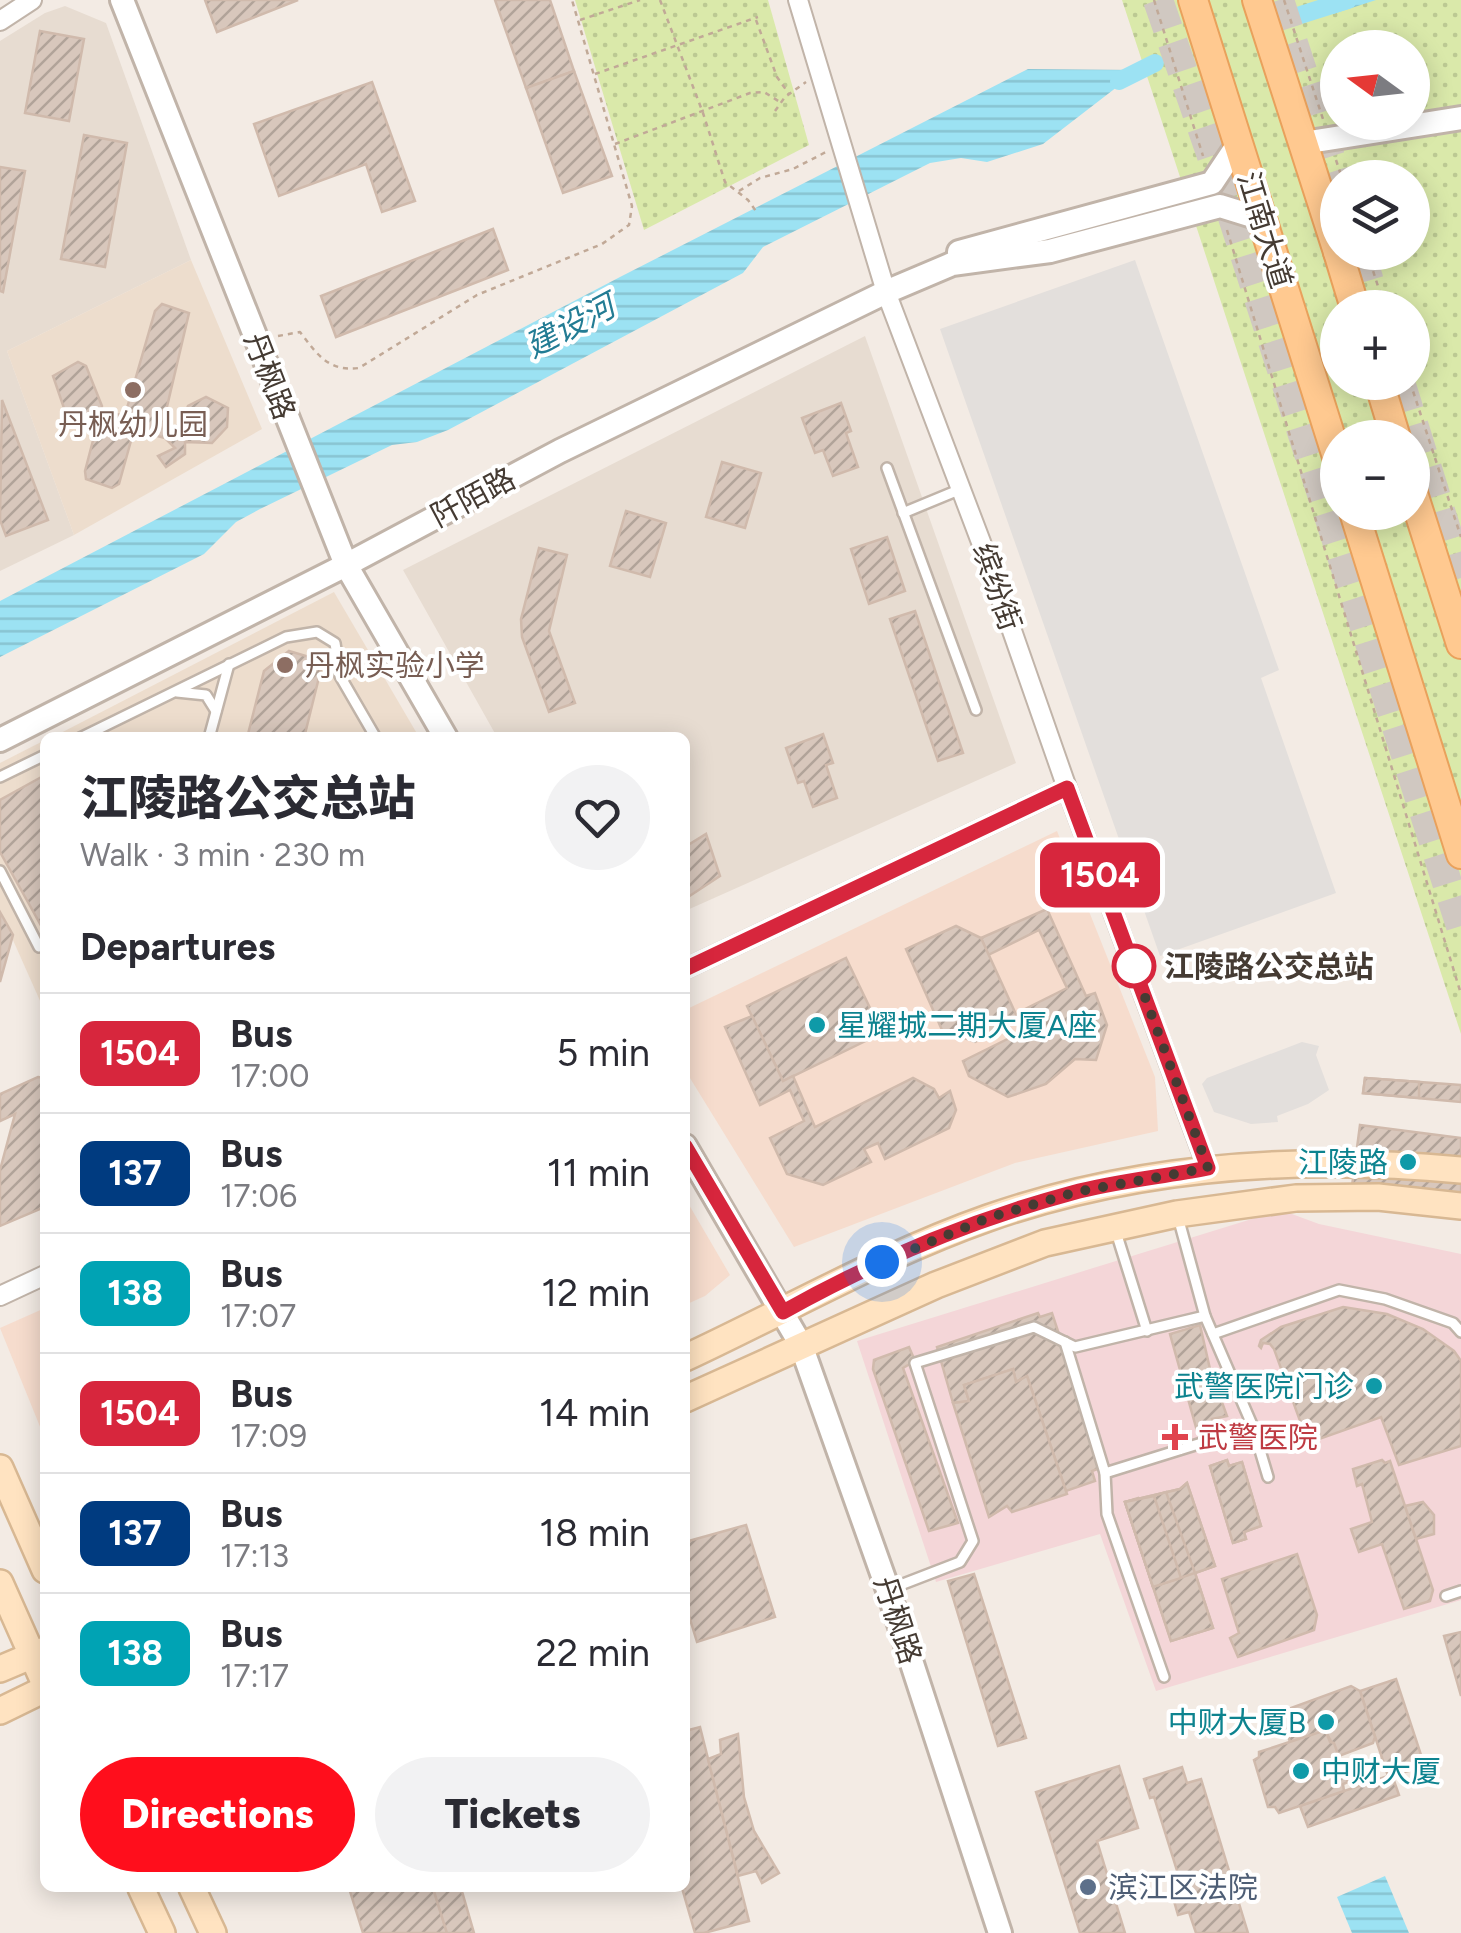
<!DOCTYPE html>
<html lang="en">
<head>
<meta charset="utf-8">
<style>
	body { margin:0; font-family:Figtree,"Noto Sans SC",sans-serif; background:#f2f2f3; color:#2b2b33; height:100vh; display:flex; flex-direction:column; font-size:38px; white-space:nowrap }
	* { box-sizing:border-box; margin:0 }
	p { font-size:32px; color:#7c7c81 }
	.icon { flex:none; width:55px; height:55px; fill:none; stroke:currentColor; stroke-width:2; stroke-linecap:round; stroke-linejoin:round }
	.map { position:relative; flex:1; overflow:hidden }
	.panel { position:absolute; left:40px; top:732px; width:650px; height:1160px; display:flex; flex-direction:column; background:#fff; border-radius:15px; box-shadow:0 5px 25px #0003 }
	.panel>* { flex:none }
	.badge { padding:0 20px; border-radius:15px; font-size:35px; line-height:65px }
	.needle { width:65px; rotate:285deg }
	.fabs { position:absolute; left:1320px; top:30px; display:grid; gap:20px }
	.fabs a { display:grid; place-items:center; width:110px; height:110px; border-radius:50%; background:#fff; box-shadow:0 5px 25px #0003; font-size:50px }
	.you { position:absolute; width:50px; height:50px; margin:-25px; border:8px solid #fff; border-radius:50%; background:#1a73e8; box-shadow:0 0 0 15px #1a73e833 }
	.map>.badge { position:absolute; translate:-50% -50%; box-shadow:0 0 0 5px #fff }
	h2 { padding:0 40px; font-size:38px; line-height:90px }
	.round { display:grid; place-items:center; flex:none; width:105px; height:105px; border-radius:52px; background:#f2f2f3 }
	.head { display:flex; align-items:center; justify-content:space-between; height:170px; padding:0 40px }
	h1 { font-size:48px; font-weight:800; line-height:75px }
	.primary-button { display:flex; gap:20px; margin-top:auto; padding:20px 40px }
	.primary-button a { flex:1; height:115px; border-radius:60px; background:#ff0e1c; color:#fff; font-size:40px; font-weight:800; line-height:115px; text-align:center }
	.primary-button a+a { background:#f2f2f3; color:#2b2b33 }
	ul { padding:0; list-style:none }
	li { display:flex; align-items:center; gap:30px; height:120px; padding:0 40px; border-top:2px solid #e1e1e2 }
	li div { flex:1 }
	li b { display:block; font-size:38px }
	li em { font-style:normal }
	li .badge { min-width:110px; font-weight:700; text-align:center }
	.map>svg:first-child { display:block }
	.residential { fill:#e7dcd1 }
	.commercial { fill:#f6dccd }
	.education { fill:#edddcd }
	.medical { fill:#f4d6d8 }
	.grass { fill:url(#grass-dots); fill-rule:evenodd }
	.parking { fill:#e3dfdc }
	.water { fill:url(#water-rules) }
	.lines { fill:none; stroke-linecap:round; stroke-linejoin:round }
	.canal { stroke:#9ce2f3; stroke-width:18 }
	.building { fill:url(#building-hatch); stroke:#d0baac; stroke-width:2.5 }
	.trunk-tunnel { stroke:#d0c8c1; stroke-width:30; stroke-dasharray:30 15; stroke-linecap:butt }
	.service-casing { stroke:#c1b4a9; stroke-width:14 }
	.minor-casing { stroke:#c1b4a9; stroke-width:22 }
	.tertiary-casing { stroke:#c1b4a9; stroke-width:28 }
	.secondary-casing { stroke:#d8b893; stroke-width:30 }
	.primary-casing { stroke:#e9a15c; stroke-width:32 }
	.path { stroke:#c1a997; stroke-width:2.5; stroke-dasharray:5 5; stroke-linecap:butt }
	.service { stroke:#fff; stroke-width:9 }
	.minor { stroke:#fff; stroke-width:18 }
	.tertiary { stroke:#fff; stroke-width:22 }
	.secondary { stroke:#ffe3c1; stroke-width:25 }
	.primary { stroke:#ffc990; stroke-width:28 }
	.line-casing { stroke:#fff; stroke-width:22 }
	.line { stroke:#d7263d; stroke-width:15 }
	.walk { stroke:#453b33; stroke-width:10; stroke-dasharray:0 18 }
	.education-dot { fill:#8d6e63; stroke:#fff; stroke-width:4 }
	.stop-dot { fill:#fff; stroke:#d7263d; stroke-width:5 }
	.culture-dot { fill:#0f9aa8; stroke:#fff; stroke-width:4 }
	.health-dot { fill:#e0444e; stroke:#fff; stroke-width:4 }
	.service-dot { fill:#5c6f8a; stroke:#fff; stroke-width:4 }
	.labels { text-anchor:middle; dominant-baseline:central; stroke-width:8; stroke-linejoin:round; paint-order:stroke }
	.street-label { font-size:30px; fill:#453b33; stroke:#fff }
	.education-label { font-size:30px; fill:#785e54; stroke:#fff }
	.stop-label { font-size:30px; font-weight:bold; fill:#453b33; stroke:#fff; text-anchor:start }
	.culture-label { font-size:30px; fill:#0d838f; stroke:#fff; text-anchor:end }
	.health-label { font-size:30px; fill:#be3a42; stroke:#fff; text-anchor:start }
	.service-label { font-size:30px; fill:#4e5e75; stroke:#fff; text-anchor:start }
	.water-label { font-size:32px; font-style:italic; fill:#237c94; stroke:#fff }
</style>
</head>
<body>
<div class="map">
<svg width="1461" height="1933" viewBox="0 0 1461 1933">
	<defs>
		<pattern id="grass-dots" width="8" height="8" patternUnits="userSpaceOnUse" patternTransform="scale(2.5)"><rect width="8" height="8" fill="#dae9aa"/><path d="M2 2h.1M6 6h.1" fill="none" stroke="#bcc993" stroke-width="1.8" stroke-linecap="round"/></pattern>
		<pattern id="water-rules" width="6" height="5" patternUnits="userSpaceOnUse" patternTransform="scale(2.5)"><rect width="6" height="5" fill="#9ce2f3"/><path d="M0 2.5h6" fill="none" stroke="#88c3d1"/></pattern>
		<pattern id="building-hatch" width="6" height="6" patternUnits="userSpaceOnUse" patternTransform="scale(2.5)"><rect width="6" height="6" fill="#d8c7bc"/><path d="M-1 1l2-2M0 6l6-6M5 7l2-2" fill="none" stroke="#b1a399"/></pattern>
	</defs>
	<rect width="100%" height="100%" fill="#f3ebe4"/>
	<g class="residential">
		<polygon points="65,6 106,23 191,260 7,351 74,535 0,571 0,41 45,13"/>
		<polygon points="865,336 1016,763 685,911 685,738 497,737 403,570"/>
	</g>
	<g class="commercial">
		<polygon points="1057,831 1155,1077 1158,1131 1015,1163 794,1247 685,1070 685,1010"/>
		<polygon points="685,1198 730,1275 705,1296 685,1305"/>
		<polygon points="45,1308 45,1439 0,1328"/>
	</g>
	<g class="education">
		<polygon points="191,260 262,429 74,535 7,351"/>
		<polygon points="334,592 419,737 51,738"/>
		<polygon points="45,740 45,1012 0,911 0,763"/>
	</g>
	<polygon class="medical" points="1281,1210 1319,1224 1461,1254 1461,1600 1156,1691 1100,1534 936,1582 857,1341"/>
	<g class="grass">
		<polygon points="575,0 768,0 809,145 644,230"/>
		<path d="M 1122,0 L 1461,0 L 1461,1034 ZM 1338,48 L 1412,48 L 1412,122 L 1338,122 ZM 1338,178 L 1412,178 L 1412,252 L 1338,252 ZM 1338,308 L 1412,308 L 1412,382 L 1338,382 ZM 1338,438 L 1412,438 L 1412,512 L 1338,512 Z"/>
	</g>
	<g class="parking">
		<polygon points="1135,260 1279,670 1261,678 1336,893 1160,956 940,329"/>
		<polygon points="1302,1042 1319,1046 1316,1055 1329,1090 1308,1104 1277,1116 1278,1122 1251,1124 1214,1112 1202,1084 1207,1078"/>
	</g>
	<g class="water">
		<polygon points="1321,0 1376,0 1333,14 1304,14"/>
		<polygon points="1028,69 1139,70 1043,144 987,162 961,158 930,163 763,247 743,273 448,430 417,442 392,445 260,509 236,522 204,554 0,657 0,601 620,277"/>
		<polygon points="1385,1876 1409,1933 1352,1933 1337,1897"/>
	</g>
	<g class="lines">
		<g class="canal">
			<polyline points="1291,18 1348,0"/>
			<polyline points="1119,81 1155,63"/>
		</g>
	</g>
	<g class="building">
		<polygon points="205,0 298,0 217,32"/>
		<polygon points="495,0 550,0 574,71 526,88"/>
		<polygon points="40,31 84,39 69,121 25,113"/>
		<polygon points="574,71 612,176 563,193 526,88"/>
		<polygon points="372,82 415,201 382,212 366,164 279,196 254,124"/>
		<polygon points="84,135 127,143 105,267 61,259"/>
		<polygon points="0,167 25,171 3,292 0,291"/>
		<polygon points="493,229 508,270 336,337 321,296"/>
		<polygon points="162,304 189,313 162,428 172,431 182,421 188,406 206,397 228,408 227,427 212,443 185,442 185,454 166,467 158,456 175,448 165,438 134,430 119,484 112,488 86,479 85,471 97,425 67,417 53,376 78,362 86,366 102,406 100,413 125,415 155,311"/>
		<polygon points="2,400 48,520 6,536 0,520"/>
		<polygon points="841,403 851,431 846,433 858,467 833,476 823,450 815,453 802,418"/>
		<polygon points="722,462 761,473 745,528 706,517"/>
		<polygon points="626,511 666,523 650,577 610,566"/>
		<polygon points="887,537 905,591 869,604 851,549"/>
		<polygon points="539,548 567,555 549,631 575,703 549,712 522,637 521,619"/>
		<polygon points="915,611 963,753 938,761 890,619"/>
		<polygon points="289,651 323,661 304,738 247,738 264,671"/>
		<polygon points="823,734 833,763 826,765 837,798 813,807 804,781 798,783 786,748"/>
		<polygon points="45,775 45,928 43,929 0,852 0,800"/>
		<polygon points="706,834 720,876 685,899 685,847"/>
		<polygon points="1047,909 1086,996 1095,993 1107,1025 1096,1060 1075,1059 1046,1084 1008,1097 969,1076 963,1061 1032,1027 1025,1009 1067,988 1039,930 988,955 981,938"/>
		<polygon points="0,912 13,935 0,982"/>
		<polygon points="956,926 981,938 1019,1021 975,1042 942,1030 906,949"/>
		<polygon points="846,958 882,1033 783,1081 747,1006"/>
		<polygon points="752,1016 783,1081 793,1076 815,1127 913,1078 934,1089 939,1098 950,1091 956,1110 949,1128 885,1159 878,1143 864,1149 871,1162 823,1185 787,1174 770,1138 804,1121 790,1090 760,1105 725,1027"/>
		<polygon points="38,1077 45,1078 45,1203 40,1209 0,1226 0,1170 15,1114 0,1121 0,1094"/>
		<polygon points="1365,1078 1461,1085 1461,1102 1363,1093"/>
		<polygon points="1365,1078 1419,1082 1419,1098 1363,1093"/>
		<polygon points="1360,1125 1461,1138 1461,1201 1352,1186"/>
		<polygon points="1343,1307 1387,1314 1423,1329 1454,1351 1461,1361 1461,1446 1399,1465 1381,1417 1308,1443 1274,1349 1270,1344 1263,1343 1261,1348 1259,1346 1261,1340 1281,1327"/>
		<polygon points="1038,1313 1040,1317 1052,1313 1103,1467 1092,1471 1095,1481 1066,1491 1027,1376 1016,1382 1013,1369 964,1385 969,1401 953,1403 937,1347"/>
		<polygon points="1200,1325 1215,1391 1219,1394 1227,1416 1212,1419 1213,1426 1197,1431 1170,1334"/>
		<polygon points="909,1347 915,1361 903,1368 958,1523 929,1531 873,1369 874,1360"/>
		<polygon points="1013,1369 1016,1382 1027,1376 1067,1494 1012,1512 1007,1506 989,1517 953,1403 969,1401 964,1385"/>
		<polygon points="1227,1460 1229,1466 1242,1462 1261,1526 1244,1532 1246,1539 1233,1543 1210,1466"/>
		<polygon points="1227,1460 1229,1466 1242,1462 1261,1526 1244,1532 1246,1539 1233,1543 1210,1466"/>
		<polygon points="1382,1460 1385,1463 1390,1461 1433,1590 1430,1601 1404,1609 1382,1544 1359,1552 1351,1529 1372,1522 1362,1484 1357,1486 1353,1469"/>
		<polygon points="1187,1483 1215,1566 1195,1573 1213,1628 1171,1641 1125,1502 1180,1489"/>
		<polygon points="1187,1483 1215,1566 1195,1573 1213,1628 1171,1641 1125,1502 1180,1489"/>
		<polygon points="1166,1492 1195,1573 1153,1587 1125,1502 1138,1498 1139,1501"/>
		<polygon points="1154,1496 1181,1578 1153,1587 1125,1502"/>
		<polygon points="1423,1502 1434,1515 1434,1534 1416,1539 1405,1506"/>
		<polygon points="746,1525 775,1617 697,1642 689,1616 685,1617 685,1542"/>
		<polygon points="1297,1554 1317,1615 1314,1630 1238,1657 1230,1638 1239,1633 1222,1579"/>
		<polygon points="974,1574 1026,1738 998,1746 948,1581"/>
		<polygon points="1461,1632 1461,1696 1444,1636"/>
		<polygon points="1396,1679 1425,1767 1392,1775 1399,1795 1308,1827 1300,1806 1388,1776 1360,1691"/>
		<polygon points="1351,1686 1360,1691 1375,1737 1373,1743 1339,1756 1326,1732 1290,1742 1280,1712"/>
		<polygon points="700,1727 749,1921 704,1933 695,1933 682,1888 685,1888 685,1731"/>
		<polygon points="1320,1732 1326,1732 1330,1742 1334,1743 1348,1782 1343,1784 1344,1791 1279,1813 1275,1807 1268,1807 1254,1760 1259,1757 1259,1752"/>
		<polygon points="738,1734 744,1797 754,1831 779,1873 762,1883 756,1871 738,1876 708,1759 721,1754 720,1740"/>
		<polygon points="1119,1766 1138,1828 1097,1841 1125,1933 1080,1933 1036,1792"/>
		<polygon points="1182,1767 1187,1783 1201,1779 1248,1933 1196,1933 1189,1912 1178,1915 1172,1894 1183,1890 1154,1797 1150,1798 1144,1779"/>
		<polygon points="349,1888 433,1888 447,1933 363,1933"/>
		<polygon points="433,1888 461,1888 474,1933 447,1933"/>
	</g>
	<g class="lines">
		<g class="trunk-tunnel">
			<polyline points="1158,0 1231,211 1461,926"/>
			<polyline points="1279,0 1338,182"/>
			<polyline points="1360,252 1377,308"/>
			<polyline points="1400,382 1461,578"/>
		</g>
		<g class="service-casing">
			<g id="service">
				<polyline points="887,468 976,710"/>
				<polyline points="903,513 961,489"/>
				<polyline points="177,692 206,695 216,711"/>
				<polyline points="80,738 286,637 317,632 335,643 340,676 376,738"/>
				<polyline points="209,738 229,664"/>
				<polyline points="0,777 45,755"/>
				<polyline points="0,871 39,947 45,944"/>
				<polyline points="1178,1217 1205,1316"/>
				<polyline points="1116,1232 1147,1331"/>
				<polyline points="1213,1334 1339,1290 1385,1299 1453,1323 1461,1332"/>
				<polyline points="1065,1342 1105,1473 1253,1427"/>
				<polyline points="1105,1473 1107,1514 1164,1677"/>
				<polyline points="890,1589 960,1562 973,1541 915,1363 1034,1327 1075,1347 1205,1316 1253,1427 1268,1477"/>
				<polyline points="1446,1596 1461,1591"/>
			</g>
		</g>
		<g class="minor-casing">
			<g id="minor">
				<polyline points="798,0 886,292 981,542 1067,788 1208,1169"/>
				<polyline points="0,21 32,0"/>
				<polyline points="685,969 1067,788"/>
				<polyline points="0,1296 45,1275"/>
			</g>
		</g>
		<g class="tertiary-casing">
			<g id="tertiary">
				<polyline points="122,0 346,565 446,738"/>
				<polyline points="1303,143 1461,118"/>
				<polyline points="959,252 1212,183 1238,144"/>
				<polyline points="0,740 346,565 560,451 886,292 952,264 1050,251 1220,206 1262,219"/>
				<polyline points="685,1146 801,1345 888,1590 1000,1933"/>
			</g>
		</g>
		<g class="secondary-casing">
			<g id="secondary">
				<path d="M 685,1358 C 786,1311 883,1255 988,1218 C 1140,1165 1302,1155 1461,1170"/>
				<polyline points="685,1399 936,1285 1045,1243 1177,1214 1296,1198 1378,1197 1461,1206"/>
				<polyline points="0,1468 45,1570"/>
				<polyline points="0,1583 45,1684"/>
				<polyline points="0,1669 45,1650"/>
				<polyline points="0,1711 45,1689"/>
				<polyline points="141,1888 162,1933"/>
				<polyline points="192,1888 213,1933"/>
			</g>
		</g>
		<g class="primary-casing">
			<g id="primary">
				<polyline points="1193,0 1338,460"/>
				<polyline points="1257,0 1338,252"/>
				<polyline points="1338,252 1355,308"/>
				<polyline points="1379,382 1396,438"/>
				<polyline points="1412,490 1461,644"/>
				<polyline points="1354,512 1461,854"/>
			</g>
		</g>
		<g class="path">
			<polyline points="660,0 703,113 725,182 748,200 758,214"/>
			<polyline points="1154,0 1203,156"/>
			<polyline points="1284,0 1323,119"/>
			<polyline points="580,20 640,0"/>
			<polyline points="756,20 777,77 789,94"/>
			<polyline points="595,74 758,17"/>
			<polyline points="775,111 785,97 806,82"/>
			<polyline points="615,144 750,93 764,92 780,102"/>
			<polyline points="1336,160 1342,178"/>
			<polyline points="739,191 760,178 793,169 826,152"/>
			<polyline points="1227,230 1461,994"/>
			<polyline points="1367,252 1385,308"/>
			<path d="M 278,336 L 300,332 C 317,354 328,372 359,368 L 477,295 L 602,244 L 629,225 L 632,206 L 572,0"/>
			<polyline points="1410,382 1461,537"/>
		</g>
		<use href="#service" class="service"/>
		<use href="#minor" class="minor"/>
		<use href="#tertiary" class="tertiary"/>
		<use href="#secondary" class="secondary"/>
		<use href="#primary" class="primary"/>
	</g>
	<g class="lines">
		<g class="line-casing">
			<path id="line" d="M 685,969 L 1067,788 L 1208,1168 C 1163,1177 1116,1181 1072,1193 C 971,1220 874,1261 783,1312 L 685,1146"/>
		</g>
		<use href="#line" class="line"/>
		<polyline class="walk" points="882,1262 988,1218 1076,1192 1208,1168 1128,951 1134,966"/>
	</g>
	<g class="education-dot">
		<circle cx="133" cy="390" r="10"/>
		<circle cx="285" cy="665" r="10"/>
	</g>
	<circle class="stop-dot" cx="1134" cy="966" r="20"/>
	<g class="culture-dot">
		<circle cx="817" cy="1025" r="10"/>
		<circle cx="1408" cy="1162" r="10"/>
		<circle cx="1374" cy="1386" r="10"/>
		<circle cx="1326" cy="1722" r="10"/>
		<circle cx="1301" cy="1771" r="10"/>
	</g>
	<path class="health-dot" d="M1170 1422h10v10h10v10h-10v10h-10v-10h-10v-10h10z"/>
	<circle class="service-dot" cx="1088" cy="1887" r="10"/>
	<g class="labels">
		<g class="street-label">
			<text transform="translate(1265 230) rotate(73)">江南大道</text>
			<text transform="translate(270 376) rotate(69)">丹枫路</text>
			<text transform="translate(473 497) rotate(-28)">阡陌路</text>
			<text transform="translate(997 587) rotate(71)">缤纷街</text>
			<text transform="translate(898 1620) rotate(72)">丹枫路</text>
		</g>
		<g class="education-label">
			<text x="133" y="424">丹枫幼儿园</text>
			<text x="305" y="665" text-anchor="start">丹枫实验小学</text>
		</g>
		<g class="stop-label">
			<text x="1164" y="966">江陵路公交总站</text>
		</g>
		<g class="culture-label">
			<text x="837" y="1025" text-anchor="start">星耀城二期大厦A座</text>
			<text x="1388" y="1162">江陵路</text>
			<text x="1354" y="1386">武警医院门诊</text>
			<text x="1306" y="1722">中财大厦B</text>
			<text x="1321" y="1771" text-anchor="start">中财大厦</text>
		</g>
		<g class="health-label">
			<text x="1198" y="1437">武警医院</text>
		</g>
		<g class="service-label">
			<text x="1108" y="1887">滨江区法院</text>
		</g>
		<g class="water-label">
			<text transform="translate(570 326) rotate(-28)">建设河</text>
		</g>
	</g>
</svg>
<div class="fabs">
<a><svg class="needle" viewBox="-14 -14 28 28"><path d="M0-13l5 13h-10z" fill="#e53935"/><path d="M0 13l5-13h-10z" fill="#7c7c81"/></svg></a>
<a><svg class="icon" aria-label="layers" viewBox="0 0 24 24"><path d="M12 4l9 5-9 5-9-5zM3 14l9 5 9-5"/></svg></a>
<a>+</a>
<a>−</a>
</div>
<div class="you" style="left:882px;top:1262px"></div>
<b class="badge" style="left:1100px;top:875px;background:#d7263d;color:#fff">1504</b>
<section class="panel">
<div class="head"><div><h1>江陵路公交总站</h1><p>Walk · 3 min · 230 m</p></div><a class="round"><svg class="icon" aria-label="heart" viewBox="0 0 24 24"><path d="M12 20l-8-8c-3-5 5-10 8-4 3-6 11-1 8 4z"/></svg></a></div>
<h2>Departures</h2>
<ul>
<li><span class="badge" style="background:#d7263d;color:#fff">1504</span><div><b>Bus</b><p>17:00</p></div><em>5 min</em></li>
<li><span class="badge" style="background:#003b80;color:#fff">137</span><div><b>Bus</b><p>17:06</p></div><em>11 min</em></li>
<li><span class="badge" style="background:#00a3b4;color:#fff">138</span><div><b>Bus</b><p>17:07</p></div><em>12 min</em></li>
<li><span class="badge" style="background:#d7263d;color:#fff">1504</span><div><b>Bus</b><p>17:09</p></div><em>14 min</em></li>
<li><span class="badge" style="background:#003b80;color:#fff">137</span><div><b>Bus</b><p>17:13</p></div><em>18 min</em></li>
<li><span class="badge" style="background:#00a3b4;color:#fff">138</span><div><b>Bus</b><p>17:17</p></div><em>22 min</em></li>
</ul>
<div class="primary-button"><a>Directions</a><a>Tickets</a></div>
</section>
</div>
</body>
</html>
